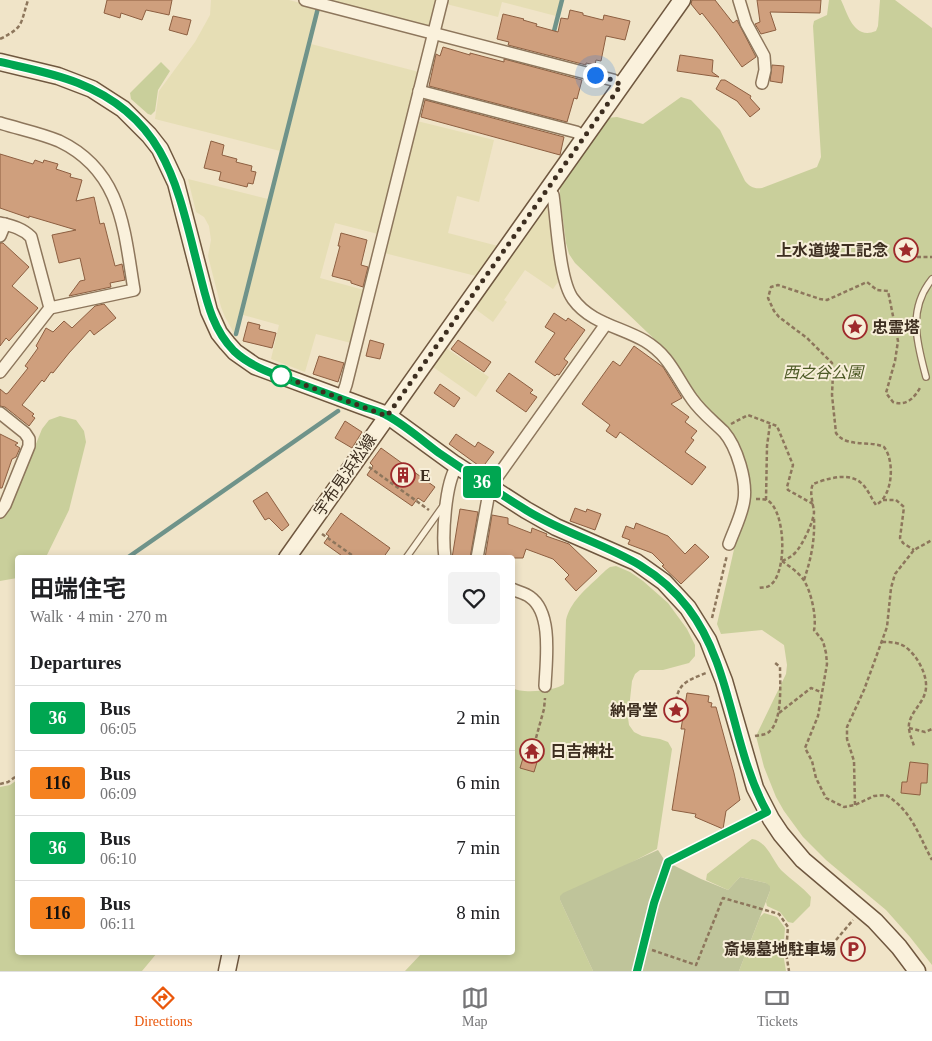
<!DOCTYPE html>
<html lang="en">
<head>
<meta charset="utf-8">
<style>
	body { margin:0; font-family:"Times New Roman","Noto Sans JP",serif; background:#f2f2f2; color:#202124; height:100vh; display:flex; flex-direction:column; font-size:19px; white-space:nowrap }
	* { box-sizing:border-box; margin:0 }
	p { font-size:16px; color:#757577 }
	.icon { flex:none; width:28px; height:28px; fill:none; stroke:currentColor; stroke-width:2; stroke-linecap:round; stroke-linejoin:round }
	.map { position:relative; flex:1; overflow:hidden }
	.panel { position:absolute; left:15px; top:555px; width:500px; height:400px; display:flex; flex-direction:column; background:#fff; border-radius:5px; box-shadow:0 2px 8px #0003 }
	.panel>* { flex:none }
	.badge { padding:0 10px; border-radius:4px; font-size:18px; line-height:32px }
	.you { position:absolute; width:25px; height:25px; margin:-12px; border:4px solid #fff; border-radius:50%; background:#1a73e8; box-shadow:0 0 0 8px #1a73e833 }
	.map>.badge { position:absolute; translate:-50% -50%; box-shadow:0 0 0 2px #fff }
	h2 { padding:0 15px; font-size:19px; line-height:45px }
	.round { display:grid; place-items:center; flex:none; width:52px; height:52px; border-radius:5px; background:#f2f2f2 }
	.overview { display:flex; align-items:center; justify-content:space-between; height:85px; padding:0 15px }
	h1 { font-size:24px; font-weight:700; line-height:38px }
	ul { padding:0; list-style:none }
	li { display:flex; align-items:center; gap:15px; height:65px; padding:0 15px; border-top:1px solid #e0e0e0 }
	li div { flex:1 }
	li b { display:block; font-size:19px }
	li em { font-style:normal }
	li .badge { min-width:55px; font-weight:700; text-align:center }
	.dock { display:flex; justify-content:space-around; align-items:center; height:70px; border-top:1px solid #e0e0e0; background:#fff; font-size:14px; color:#757577 }
	.dock a { display:grid; justify-items:center; gap:2px }
	.dock .active { color:#ea580c }
	.map>svg:first-child { display:block }
	.farmland { fill:#e6deb5 }
	.green { fill:#c9cf9b }
	.cemetery { fill:#bfc49a }
	.lines { fill:none; stroke-linecap:round; stroke-linejoin:round }
	.stream { stroke:#6f938a; stroke-width:4.5 }
	.building { fill:#cf9f7d; stroke:#8d5f41 }
	.lane-casing { stroke:#8d765c; stroke-width:8 }
	.street-casing { stroke:#8d765c; stroke-width:14 }
	.secondary-casing { stroke:#6f573f; stroke-width:19 }
	.path { stroke:#8d765c; stroke-width:2.5; stroke-dasharray:4 2.5; stroke-linecap:butt }
	.lane { stroke:#faf1dc; stroke-width:5.5 }
	.street { stroke:#faf1dc; stroke-width:11 }
	.secondary { stroke:#faf1dc; stroke-width:16 }
	.line-casing { stroke:#fff; stroke-width:11 }
	.line { stroke:#00a651; stroke-width:8 }
	.walk { stroke:#3d2e20; stroke-width:5; stroke-dasharray:0 9 }
	.stop-dot { fill:#fff; stroke:#00a651; stroke-width:2.5 }
	.labels { text-anchor:middle; dominant-baseline:central; stroke-width:4; stroke-linejoin:round; paint-order:stroke }
	.poi-label { font-size:16px; font-weight:bold; fill:#3d2e20; stroke:#f7eed8; text-anchor:end }
	.park-label { font-size:16px; font-style:italic; fill:#4d5a26; stroke:#f7eed8 }
	.street-label { font-size:16px; fill:#3d2e20; stroke:#f7eed8 }
</style>
</head>
<body>
<div class="map">
<svg width="932" height="971" viewBox="0 0 932 971">
	<rect width="100%" height="100%" fill="#f0e4c8"/>
	<g class="farmland">
		<polygon points="211,0 289,0 316,7 280,151 155,119 159,91 195,42 210,15"/>
		<polygon points="322,0 437,0 430,28"/>
		<polygon points="447,0 560,0 556,16 502,2 498,17 446,4"/>
		<polygon points="311,44 419,72 378,234 335,223 320,278 364,290 351,343 316,334 305,372 271,359 279,325 243,315"/>
		<polygon points="417,121 494,140 479,202 457,196 448,233 498,246 476,276 384,253"/>
		<polygon points="188,179 268,199 234,333 225,317 221,307 208,256 211,240 209,226 204,217 196,212"/>
		<polygon points="550,200 560,279 553,289 525,270 504,300 507,302 493,322 474,308"/>
		<polygon points="446,348 489,377 476,397 433,367"/>
	</g>
	<g class="green">
		<path d="M 829,0 L 841,0 C 848,15 854,40 876,31 L 878,26 L 880,0 L 895,0 L 932,28 L 932,965 L 910,937 L 886,910 L 826,860 L 803,837 L 784,811 L 776,797 L 764,767 L 756,736 L 786,674 L 787,665 L 784,645 L 762,630 L 721,634 L 717,624 L 735,545 L 750,500 L 750,490 L 742,451 L 736,439 L 728,429 L 699,399 L 672,356 L 575,263 L 569,254 L 566,243 L 560,196 L 560,187 L 564,178 L 607,118 L 617,117 L 643,124 L 681,97 L 691,100 L 720,130 L 745,181 C 750,187 754,189 762,188 L 817,167 L 821,157 L 813,26 L 814,21 L 827,15 Z"/>
		<polygon points="161,62 170,71 158,90 155,111 151,115 148,114 131,99 130,93"/>
		<polygon points="60,416 76,420 84,431 86,442 69,510 46,557 18,558 17,578 0,581 0,519 10,508 42,429 49,420"/>
		<path d="M 616,566 L 630,572 L 643,581 L 668,603 L 687,629 L 695,645 L 695,656 L 689,663 L 663,670 L 640,670 L 635,674 L 632,681 L 628,718 L 629,725 L 634,732 L 642,736 L 660,739 L 668,742 L 672,749 L 657,849 L 560,900 L 593,971 L 405,971 L 422,953 L 512,952 L 513,688 C 521,694 556,691 564,684 L 566,620 C 571,599 591,585 606,570 L 610,567 Z"/>
		<polygon points="17,780 18,952 157,953 142,971 0,971 0,787 10,785"/>
		<path d="M 752,839 C 767,841 772,860 781,870 C 791,880 803,887 811,897 L 810,906 L 793,923 L 788,922 L 780,912 L 767,906 L 766,902 L 770,891 L 766,883 L 740,877 L 728,890 L 706,880 L 707,874 Z"/>
		<polygon points="764,913 777,917 785,928 783,953 786,971 739,971 760,917"/>
	</g>
	<polygon class="cemetery" points="658,850 665,861 701,879 728,890 740,877 766,883 770,886 770,891 739,971 593,971 560,900 560,896 563,893"/>
	<g class="lines">
		<g class="stream">
			<polyline points="553,35 562,0"/>
			<polyline points="236,334 318,8"/>
			<polyline points="127,558 338,411"/>
		</g>
	</g>
	<g class="building">
		<polygon points="107,0 172,0 169,15 146,10 142,20 121,13 120,18 104,13"/>
		<polygon points="692,0 715,0 733,23 737,20 756,57 742,67 717,32 702,13 700,15 691,4"/>
		<polygon points="757,0 821,0 820,13 770,12 776,30 761,34 755,24 760,22"/>
		<polygon points="570,10 583,13 583,15 603,20 604,15 630,21 625,40 606,36 601,61 596,60 595,65 586,63 586,65 508,45 509,42 497,39 503,14 524,19 523,20 537,24 536,26 558,32 561,18 568,19"/>
		<polygon points="173,16 191,20 187,35 169,30"/>
		<polygon points="443,47 470,55 470,53 504,62 504,59 582,80 577,99 574,98 567,122 429,86 436,54 440,56"/>
		<polygon points="680,55 713,60 712,72 719,77 677,71"/>
		<polygon points="772,65 784,66 782,83 770,81"/>
		<polygon points="721,80 725,80 751,96 750,98 760,109 750,117 737,101 716,89"/>
		<polygon points="425,100 564,137 560,155 421,117"/>
		<polygon points="211,141 224,145 222,155 237,159 236,162 252,166 251,171 256,172 253,184 248,183 247,187 219,180 221,172 204,168"/>
		<polygon points="0,154 33,164 35,160 43,163 44,160 58,164 56,169 71,174 70,177 82,180 76,201 94,197 100,224 104,223 115,266 122,264 125,280 110,283 111,287 69,296 80,281 85,280 80,258 59,263 52,235 76,230 29,216 29,218 0,208"/>
		<polygon points="341,233 367,240 361,265 368,267 363,287 351,283 351,281 332,276 340,246 338,246"/>
		<polygon points="0,243 3,243 29,267 12,286 38,308 9,341 6,338 0,346"/>
		<polygon points="104,304 116,318 94,335 90,330 69,353 53,373 51,372 44,382 42,380 22,405 34,414 32,416 35,418 29,426 5,407 0,406 0,389 6,394 8,393 28,368 25,366 38,348 36,346 46,328 53,332 64,321 72,328 95,306"/>
		<polygon points="554,313 566,321 568,318 585,330 564,359 568,362 559,375 557,374 555,376 535,362 555,333 545,327"/>
		<polygon points="248,322 260,325 259,329 276,333 272,348 243,341"/>
		<polygon points="370,340 384,344 380,359 366,356"/>
		<polygon points="458,340 491,362 484,372 451,349"/>
		<polygon points="634,346 663,367 682,398 671,404 689,417 685,422 697,431 691,438 694,440 685,452 706,467 692,485 620,432 616,438 606,431 610,425 582,404 613,361 620,366"/>
		<polygon points="319,356 344,363 338,382 313,374"/>
		<polygon points="509,373 533,390 530,393 537,397 526,412 496,391"/>
		<polygon points="440,384 460,398 454,407 434,393"/>
		<polygon points="345,421 362,432 352,448 335,438"/>
		<polygon points="0,434 18,443 15,445 20,448 16,457 12,459 2,488 0,488"/>
		<polygon points="456,434 475,447 478,442 494,452 482,468 449,444"/>
		<polygon points="381,448 435,487 424,502 418,498 412,506 367,475 373,466 370,463"/>
		<polygon points="267,492 289,525 282,531 269,518 265,520 253,501"/>
		<polygon points="575,508 586,512 587,509 601,514 595,530 570,521"/>
		<polygon points="460,509 478,512 470,558 452,558"/>
		<polygon points="341,513 390,548 383,558 345,558 324,543 329,536 326,534"/>
		<polygon points="492,515 508,518 508,524 531,533 532,528 547,534 546,536 569,544 597,571 576,591 565,579 569,575 553,559 526,549 523,558 485,558"/>
		<polygon points="636,523 668,536 685,554 695,544 709,557 681,584 662,566 664,565 652,553 628,544 630,540 622,537 626,526 634,529"/>
		<polygon points="687,693 709,696 708,702 712,703 711,707 716,707 734,773 740,800 726,811 723,829 695,817 696,814 672,810 685,729 681,729"/>
		<polygon points="527,745 541,749 534,772 520,768"/>
		<polygon points="910,762 928,764 927,783 921,783 920,795 901,793 902,782 907,782"/>
	</g>
	<g class="lines">
		<g class="lane-casing">
			<g id="lane">
				<path d="M 926,377 C 917,343 907,310 932,279"/>
				<polyline points="406,558 443,506"/>
				<polyline points="637,971 654,903 668,862 765,813"/>
			</g>
		</g>
		<g class="street-casing">
			<g id="street">
				<polyline points="305,0 613,80 621,85"/>
				<polyline points="739,0 746,23 764,56 765,70 762,83"/>
				<polyline points="419,91 576,132 584,137"/>
				<path d="M 0,123 C 19,129 40,133 59,141 C 122,171 124,230 134,290 L 50,308"/>
				<path d="M 547,190 L 553,195 C 557,221 559,280 573,299 C 590,323 621,327 645,341 C 670,356 676,377 692,399 C 701,412 713,421 724,432 C 737,447 747,481 744,500 C 742,515 734,530 729,544"/>
				<path d="M 0,223 C 12,226 22,228 31,237 L 50,308 L 0,372"/>
				<polyline points="0,236 5,224"/>
				<polyline points="341,399 346,385 442,0"/>
				<polyline points="0,413 25,433 29,439 29,446 5,505 0,512"/>
				<path d="M 445,558 C 442,536 445,483 457,466"/>
				<polyline points="477,558 490,487 606,324"/>
				<path d="M 512,589 C 518,592 525,593 530,597 C 553,613 546,661 545,686"/>
			</g>
		</g>
		<g class="secondary-casing">
			<g id="secondary">
				<polyline points="0,62 58,76 92,89 123,109 149,135 160,149 176,183 209,311 219,333 227,343 235,352 255,366 387,415 453,463 526,510 556,527 636,562 664,582 688,608 708,640 724,681 755,788 771,819 781,834 803,860 875,921 899,947 917,971"/>
				<polyline points="287,558 682,0"/>
				<polyline points="227,971 231,952"/>
			</g>
		</g>
		<g class="path">
			<path d="M 0,39 C 24,27 20,25 28,0"/>
			<polyline points="917,257 932,257"/>
			<polyline points="731,424 748,415 777,426 793,465 787,487 788,490 813,504"/>
			<polyline points="369,467 429,510"/>
			<path d="M 756,499 C 760,499 763,499 767,500 C 786,510 788,575 769,586 C 766,588 762,587 758,588"/>
			<polyline points="766,500 767,446 770,424"/>
			<polyline points="883,500 896,500 904,507 900,538 903,543 914,550"/>
			<polyline points="322,534 356,558"/>
			<path d="M 782,561 C 787,559 791,557 795,553 C 802,546 814,521 814,512 C 813,503 809,492 813,484 C 826,479 847,472 860,482 C 867,487 871,498 876,505 C 893,496 895,461 884,447 C 869,440 846,448 836,433 L 832,395 L 833,373 L 832,363 L 807,338 L 779,317 L 774,311 L 768,298 L 771,287 L 778,285 L 820,299 L 827,300 L 867,282 L 877,290 L 888,291 L 898,341 L 895,361 L 886,393 L 893,402 C 907,407 915,397 921,386"/>
			<path d="M 782,561 C 789,566 798,572 803,579 C 811,590 817,618 814,630 L 823,641 L 826,653 L 827,664 L 818,716 L 805,748 L 812,761 L 816,778 L 826,798 L 844,807 L 855,805 L 874,796 L 886,795 C 912,811 918,834 932,860"/>
			<path d="M 804,580 C 811,559 815,540 814,518"/>
			<polyline points="712,618 727,555"/>
			<path d="M 882,642 C 890,642 897,642 904,646 C 917,654 930,678 925,693 C 922,704 911,712 909,724 C 908,731 912,739 914,746"/>
			<path d="M 676,707 C 676,684 686,681 706,673"/>
			<polyline points="779,713 811,688 821,692"/>
			<polyline points="909,728 925,732 932,729"/>
			<path d="M 755,736 C 760,735 765,735 769,732 C 783,720 780,684 780,667 L 774,662"/>
			<polyline points="536,738 544,709 545,698"/>
			<polyline points="0,784 8,782 18,775"/>
			<polyline points="855,805 854,761 847,739 847,727 864,690 887,627 891,588 895,574 914,550 932,540"/>
			<polyline points="836,940 853,920"/>
			<polyline points="652,950 696,965 723,898 779,914 788,927 786,953 789,971"/>
		</g>
		<use href="#lane" class="lane"/>
		<use href="#street" class="street"/>
		<use href="#secondary" class="secondary"/>
	</g>
	<g class="lines">
		<g class="line-casing">
			<path id="line" d="M 0,62 C 26,68 53,73 78,83 C 166,118 177,185 198,267 C 206,297 211,328 234,351 C 251,367 274,374 295,382 C 317,390 339,398 361,406 C 369,409 380,411 388,416 C 406,426 423,441 439,453 C 468,473 497,492 526,510 C 583,545 645,551 688,608 C 733,667 731,747 767,812 L 668,862 L 654,903 L 637,971"/>
		</g>
		<use href="#line" class="line"/>
		<polyline class="walk" points="281,376 387,416 621,85 613,80 595,75"/>
	</g>
	<defs>
		<g id="sight-ring" transform="scale(1.25)"><circle r="9.5" fill="#f7eed8" stroke="#9e2a2b" stroke-width="1.5"/><path d="M0-6L1.8-2.2L6-1.7L2.9 1.2L3.7 5.4L0 3.3L-3.7 5.4L-2.9 1.2L-6-1.7L-1.8-2.2Z" fill="#9e2a2b"/></g>
		<g id="building-ring" transform="scale(1.25)"><circle r="9.5" fill="#f7eed8" stroke="#9e2a2b" stroke-width="1.5"/><path d="M-4-6H4V6H1V3H-1V6H-4ZM-2.5-4.3h1.7v1.8h-1.7ZM.8-4.3h1.7v1.8H.8ZM-2.5-1h1.7V.8h-1.7ZM.8-1h1.7V.8H.8Z" fill="#9e2a2b"/></g>
		<g id="temple-ring" transform="scale(1.25)"><circle r="9.5" fill="#f7eed8" stroke="#9e2a2b" stroke-width="1.5"/><path d="M0-6L5-2H3V0L6.5 2.5H4V6H1.5V3h-3V6H-4V2.5H-6.5L-3 0V-2H-5Z" fill="#9e2a2b"/></g>
		<g id="parking-ring" transform="scale(1.25)"><circle r="9.5" fill="#f7eed8" stroke="#9e2a2b" stroke-width="1.5"/><path d="M-3.5-5.5H1a3.5 3.5 0 0 1 0 7H-1V5.5H-3.5ZM-1-3.4V-.6H.8a1.4 1.4 0 0 0 0-2.8Z" fill="#9e2a2b"/></g>
	</defs>
	<g fill-rule="evenodd">
		<use href="#sight-ring" x="906" y="250"/>
		<use href="#sight-ring" x="855" y="327"/>
		<use href="#building-ring" x="403" y="475"/>
		<use href="#sight-ring" x="676" y="710"/>
		<use href="#temple-ring" x="532" y="751"/>
		<use href="#parking-ring" x="853" y="949"/>
	</g>
	<circle class="stop-dot" cx="281" cy="376" r="10"/>
	<g class="labels">
		<g class="poi-label">
			<text x="888" y="250">上水道竣工記念</text>
			<text x="872" y="327" text-anchor="start">忠霊塔</text>
			<text x="420" y="475" text-anchor="start">E</text>
			<text x="658" y="710">納骨堂</text>
			<text x="550" y="751" text-anchor="start">日吉神社</text>
			<text x="836" y="949">斎場墓地駐車場</text>
		</g>
		<g class="park-label">
			<text x="823" y="372">西之谷公園</text>
		</g>
		<g class="street-label">
			<text transform="translate(345 475) rotate(-55)">宇布見浜松線</text>
		</g>
	</g>
</svg>
<div class="you" style="left:595px;top:75px"></div>
<b class="badge" style="left:482px;top:482px;background:#00a651;color:#fff">36</b>
<section class="panel">
<div class="overview"><div><h1>田端住宅</h1><p>Walk · 4 min · 270 m</p></div><a class="round"><svg class="icon" aria-label="heart" viewBox="0 0 24 24"><path d="M12 20l-8-8c-3-5 5-10 8-4 3-6 11-1 8 4z"/></svg></a></div>
<h2>Departures</h2>
<ul>
<li><span class="badge" style="background:#00a651;color:#fff">36</span><div><b>Bus</b><p>06:05</p></div><em>2 min</em></li>
<li><span class="badge" style="background:#f58220;color:#111">116</span><div><b>Bus</b><p>06:09</p></div><em>6 min</em></li>
<li><span class="badge" style="background:#00a651;color:#fff">36</span><div><b>Bus</b><p>06:10</p></div><em>7 min</em></li>
<li><span class="badge" style="background:#f58220;color:#111">116</span><div><b>Bus</b><p>06:11</p></div><em>8 min</em></li>
</ul>
</section>
</div>
<nav class="dock">
<a class="active"><svg class="icon" aria-label="directions" viewBox="0 0 24 24"><path d="M12 3l9 9-9 9-9-9zM9 14v-3h6M13 9l2 2-2 2"/></svg>Directions</a>
<a><svg class="icon" aria-label="map" viewBox="0 0 24 24"><path d="M3 6l6-2 6 2 6-2v14l-6 2-6-2-6 2zM9 4v14M15 6v14"/></svg>Map</a>
<a><svg class="icon" aria-label="tickets" viewBox="0 0 24 24"><path d="M3 7h18v10H3zM15 7v10"/></svg>Tickets</a>
</nav>
</body>
</html>
